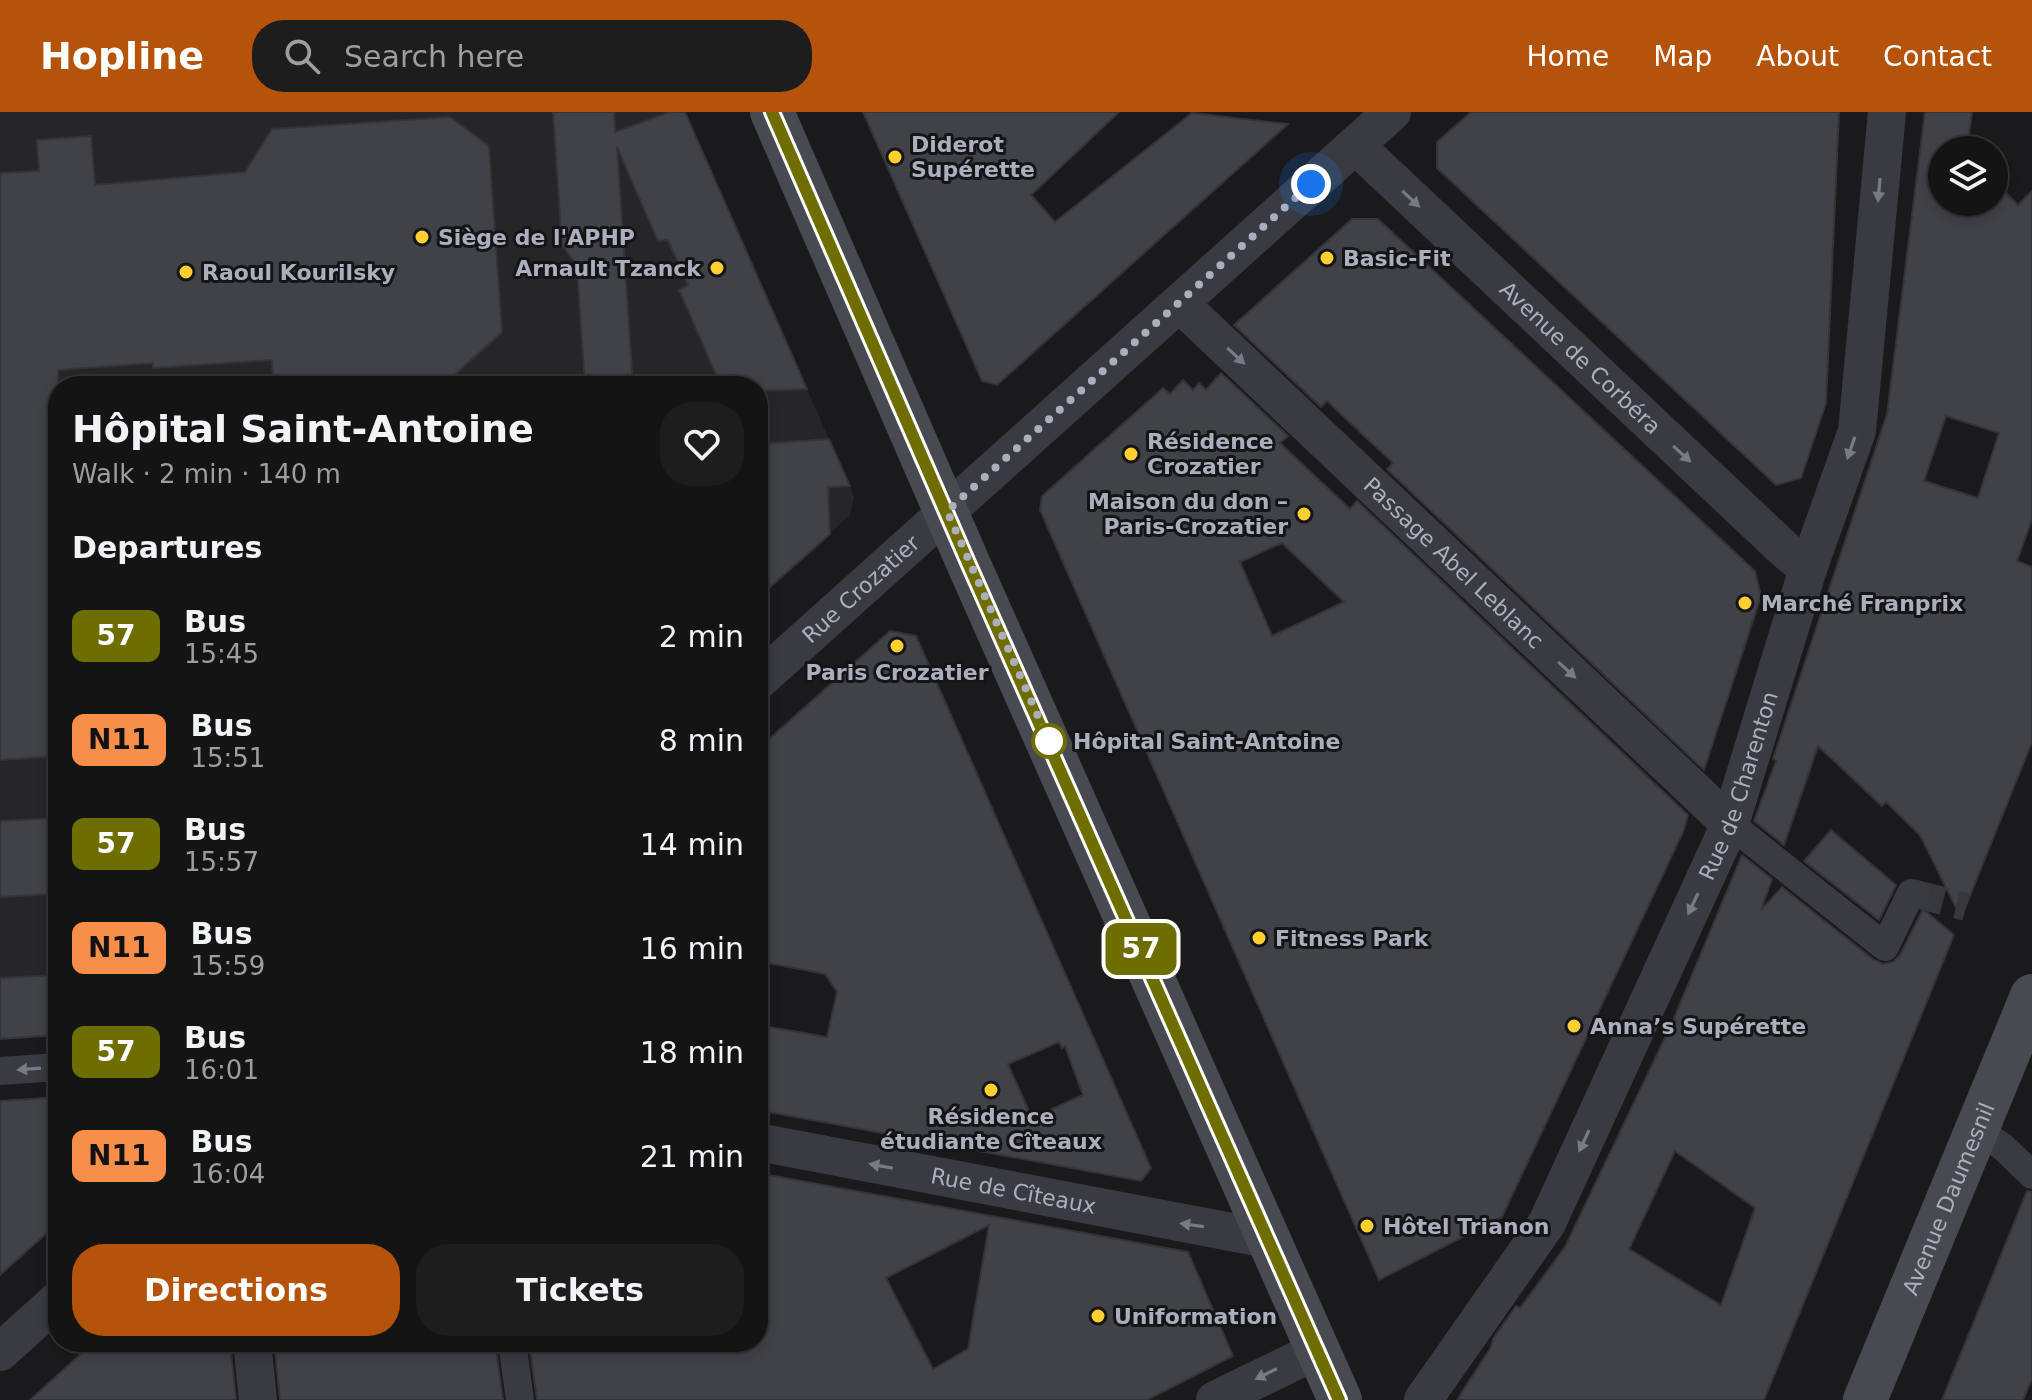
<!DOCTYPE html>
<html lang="en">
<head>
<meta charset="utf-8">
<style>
	body { margin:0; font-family:"DejaVu Sans",sans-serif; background:#1d1d1e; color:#f1f3f6; height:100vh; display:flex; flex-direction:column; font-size:30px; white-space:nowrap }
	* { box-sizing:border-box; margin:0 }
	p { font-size:26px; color:#9d9ea0 }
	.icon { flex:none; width:44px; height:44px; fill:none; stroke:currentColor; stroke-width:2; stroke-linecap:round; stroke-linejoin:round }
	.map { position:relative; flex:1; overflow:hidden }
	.panel { position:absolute; left:48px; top:264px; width:720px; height:976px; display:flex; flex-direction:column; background:#141415; border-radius:32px; box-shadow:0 4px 12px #0003,0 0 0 2px #333334 }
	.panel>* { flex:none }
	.badge { padding:0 16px; border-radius:12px; font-size:28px; line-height:52px }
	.controls { position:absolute; left:1928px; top:24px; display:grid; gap:16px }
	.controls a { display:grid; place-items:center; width:80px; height:80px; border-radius:50%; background:#141415; box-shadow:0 4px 12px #0003,0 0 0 2px #333334; font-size:40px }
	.you { position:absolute; width:40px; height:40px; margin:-20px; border:6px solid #fff; border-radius:50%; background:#1a73e8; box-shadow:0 0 0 12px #1a73e833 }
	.map>.badge { position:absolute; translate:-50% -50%; box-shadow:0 0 0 4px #fff }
	h2 { padding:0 24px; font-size:30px; line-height:72px }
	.round { display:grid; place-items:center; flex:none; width:84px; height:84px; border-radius:32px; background:#1d1d1e }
	.summary { display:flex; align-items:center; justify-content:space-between; height:136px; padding:0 24px }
	h1 { font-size:38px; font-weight:600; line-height:60px }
	.action { display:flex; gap:16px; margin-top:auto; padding:16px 24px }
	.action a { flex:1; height:92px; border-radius:32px; background:#b45309; color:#fff; font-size:32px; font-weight:600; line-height:92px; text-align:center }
	.action a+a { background:#1d1d1e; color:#f1f3f6 }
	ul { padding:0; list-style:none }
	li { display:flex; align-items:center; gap:24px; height:104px; padding:0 24px }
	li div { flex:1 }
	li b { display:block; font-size:30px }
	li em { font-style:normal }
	li .badge { min-width:88px; font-weight:700; text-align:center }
	header { display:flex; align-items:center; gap:48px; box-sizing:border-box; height:112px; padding:0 40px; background:#b45309; color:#fff }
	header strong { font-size:38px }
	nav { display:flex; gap:44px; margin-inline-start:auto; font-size:28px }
	.search { width:560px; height:72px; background:#1d1d1e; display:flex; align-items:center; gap:20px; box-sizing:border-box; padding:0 28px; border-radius:32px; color:#9d9ea0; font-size:30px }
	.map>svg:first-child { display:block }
	.built { fill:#262629 }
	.building { fill:#414247; stroke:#343438; stroke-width:2; fill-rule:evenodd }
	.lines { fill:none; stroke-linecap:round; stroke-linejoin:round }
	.pedestrian-tunnel { stroke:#37383c; stroke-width:28; stroke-dasharray:28 14; stroke-linecap:butt }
	.pedestrian { stroke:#3a3b42; stroke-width:28 }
	.minor { stroke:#3a3b42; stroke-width:38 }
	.secondary { stroke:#484a52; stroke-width:44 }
	.oneway { fill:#787b86 }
	.line-casing { stroke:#fff; stroke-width:18 }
	.line { stroke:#6e6e00; stroke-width:12 }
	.walk { stroke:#abafbd; stroke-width:8; stroke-dasharray:0 14.4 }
	.poi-dot { fill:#ffd02f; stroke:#151517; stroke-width:3 }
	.stop-dot { fill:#fff; stroke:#6e6e00; stroke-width:4 }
	.labels { text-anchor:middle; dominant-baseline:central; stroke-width:6; stroke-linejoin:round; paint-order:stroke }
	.poi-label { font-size:22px; font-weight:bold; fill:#abafbd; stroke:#151517; text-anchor:start }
	.street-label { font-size:22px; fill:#abafbd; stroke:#151517 }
	.stop-label { font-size:22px; font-weight:bold; fill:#abafbd; stroke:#151517; text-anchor:start }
</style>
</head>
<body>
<header>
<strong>Hopline</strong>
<div class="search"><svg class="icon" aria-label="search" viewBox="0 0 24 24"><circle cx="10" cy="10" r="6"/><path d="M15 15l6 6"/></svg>Search here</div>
<nav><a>Home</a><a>Map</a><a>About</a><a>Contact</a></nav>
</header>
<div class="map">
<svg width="2032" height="1288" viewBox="0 0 2032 1288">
	<rect width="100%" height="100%" fill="#1a1a1c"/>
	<polygon class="built" points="0,0 685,0 854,384 850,403 758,486 758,274 58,274 58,923 0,927"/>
	<g class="building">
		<polygon points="553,0 614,0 615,20 670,0 685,0 807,277 758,279 758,274 721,274 679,178 688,173 668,128 658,129 617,35 633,274 585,274 577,154 562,133"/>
		<polygon points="863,0 1119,0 1031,83 1055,110 1192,1 1288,12 997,273 982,269"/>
		<polygon points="1471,0 1839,0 1826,291 1801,366 1776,373 1437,56 1437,30"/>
		<path d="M 1925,0 L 1972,0 L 1967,38 L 1942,38 L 1942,90 L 1994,90 L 1994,69 L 2018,93 L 2032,79 L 2032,407 L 2017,449 L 2032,455 L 2032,630 L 1961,806 L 1920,723 L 1886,690 L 1882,694 L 1818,634 L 1784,733 L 1754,709 L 1776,649 L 1773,647 L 1887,302 ZM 1946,304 L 1999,321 L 1978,386 L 1924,369 Z"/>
		<polygon points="450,5 489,34 502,220 442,274 273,274 272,248 153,256 153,251 58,258 58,644 0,648 0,61 39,59 37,28 91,24 95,73 245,60 272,17"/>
		<polygon points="1352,107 1378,107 1755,459 1761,484 1704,658 1387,357 1393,351 1327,289 1321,295 1234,213"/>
		<path d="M 1221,261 L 1288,324 L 1280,331 L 1350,397 L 1357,389 L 1688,703 L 1684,718 L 1502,1105 L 1379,1168 L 1040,398 L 1042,384 L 1163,276 L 1170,282 L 1183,268 L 1193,278 L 1199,271 L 1206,278 ZM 1282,431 L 1344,490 L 1272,524 L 1240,450 Z"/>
		<polygon points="829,327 850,374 828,375 830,422 758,486 758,332"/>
		<path d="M 890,519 L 916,524 L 1151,1056 L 1141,1069 L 758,998 L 758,913 L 827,925 L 837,880 L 825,862 L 758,849 L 758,637 ZM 1059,930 L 1062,936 L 1065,934 L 1083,983 L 1032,1006 L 1008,952 Z"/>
		<polygon points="58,706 58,778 50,779 50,782 0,785 0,709"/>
		<polygon points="1831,718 1896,773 1879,808 1804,749"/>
		<path d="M 1742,743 L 1772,767 L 1761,798 L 1782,775 L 1874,848 L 1883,852 L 1893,850 L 1900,843 L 1923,797 L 1954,823 L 1764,1288 L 1457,1288 L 1491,1235 L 1493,1227 L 1516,1194 L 1520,1196 L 1565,1135 L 1672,911 ZM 1675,1039 L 1755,1096 L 1721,1193 L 1629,1137 Z"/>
		<polygon points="58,863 58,923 0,927 0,866"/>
		<polygon points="58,985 58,1111 0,1163 0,989"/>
		<path d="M 758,1061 L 1188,1140 L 1233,1244 L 1147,1288 L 537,1288 L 529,1230 L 758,1230 ZM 989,1113 L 968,1237 L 933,1257 L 886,1166 Z"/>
		<polygon points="2027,1079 2032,1080 2032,1267 2023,1288 1942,1288"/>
		<polygon points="94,1230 230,1230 236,1288 30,1288"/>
		<polygon points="274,1230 495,1230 503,1288 280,1288"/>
	</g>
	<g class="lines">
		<polyline class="pedestrian-tunnel" points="1916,782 1966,795"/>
		<g class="pedestrian">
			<polyline points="1730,712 1885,835 1911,781 1916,782"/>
			<polyline points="0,959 58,955"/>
			<polyline points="1977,1017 2003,1035 2032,1063"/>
			<polyline points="512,1230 520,1288"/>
		</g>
		<g class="minor">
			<path id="s1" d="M 1355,33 L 1784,437 L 1808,457"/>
			<path id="s2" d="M 1179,191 L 1730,712"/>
			<path id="s3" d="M 758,569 L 1392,0"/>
			<path id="s4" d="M 758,1030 L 1268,1127"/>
			<polyline points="252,1230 258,1288"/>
			<polyline points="0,1240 58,1188"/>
			<polyline points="1215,1288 1318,1238"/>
			<path id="s5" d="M 1423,1288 L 1547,1111 L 1730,712 L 1808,457 L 1857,319 L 1887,0"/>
		</g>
		<g class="secondary">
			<polyline points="772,0 969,453 1340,1288"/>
			<path id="s6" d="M 1865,1288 L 2032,884"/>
		</g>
	</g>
	<defs><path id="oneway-solid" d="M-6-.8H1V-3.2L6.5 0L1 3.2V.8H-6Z" transform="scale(2)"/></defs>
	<g class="oneway">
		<use href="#oneway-solid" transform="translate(1879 78) rotate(95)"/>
		<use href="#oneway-solid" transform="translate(1411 87) rotate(43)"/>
		<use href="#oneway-solid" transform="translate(1236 244) rotate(43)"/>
		<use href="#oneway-solid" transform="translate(1851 336) rotate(109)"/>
		<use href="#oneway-solid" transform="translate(1682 342) rotate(43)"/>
		<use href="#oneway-solid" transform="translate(1567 558) rotate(43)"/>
		<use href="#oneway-solid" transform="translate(1693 792) rotate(115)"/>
		<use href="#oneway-solid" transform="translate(29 957) rotate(176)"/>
		<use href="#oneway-solid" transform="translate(1584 1029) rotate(115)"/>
		<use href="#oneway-solid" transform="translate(881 1054) rotate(-169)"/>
		<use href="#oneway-solid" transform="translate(1192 1113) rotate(-172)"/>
		<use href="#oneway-solid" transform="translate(1266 1262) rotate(154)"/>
	</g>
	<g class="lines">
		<g class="line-casing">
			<polyline id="line" points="772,0 969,453 1339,1288"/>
		</g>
		<use href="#line" class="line"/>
		<polyline class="walk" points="1049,629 947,399 1311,72"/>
	</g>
	<g class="poi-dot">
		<circle cx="895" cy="45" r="8"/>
		<circle cx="422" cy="125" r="8"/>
		<circle cx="1327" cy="146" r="8"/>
		<circle cx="717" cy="156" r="8"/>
		<circle cx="186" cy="160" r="8"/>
		<circle cx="1131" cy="342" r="8"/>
		<circle cx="1304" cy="402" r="8"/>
		<circle cx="1745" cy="491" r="8"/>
		<circle cx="897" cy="534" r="8"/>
		<circle cx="1259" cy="826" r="8"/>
		<circle cx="1574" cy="914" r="8"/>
		<circle cx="991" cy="978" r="8"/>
		<circle cx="1367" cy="1114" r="8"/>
		<circle cx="1098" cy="1204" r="8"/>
	</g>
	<circle class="stop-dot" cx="1049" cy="629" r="16"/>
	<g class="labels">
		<g class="poi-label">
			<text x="911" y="32">Diderot<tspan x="911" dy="25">Supérette</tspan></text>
			<text x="438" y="125">Siège de l'APHP</text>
			<text x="1343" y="146">Basic-Fit</text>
			<text x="701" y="156" text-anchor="end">Arnault Tzanck</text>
			<text x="202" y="160">Raoul Kourilsky</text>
			<text x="1147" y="329">Résidence<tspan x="1147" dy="25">Crozatier</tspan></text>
			<text x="1288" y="389" text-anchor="end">Maison du don –<tspan x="1288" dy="25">Paris-Crozatier</tspan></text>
			<text x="1761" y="491">Marché Franprix</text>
			<text x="897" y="560" text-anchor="middle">Paris Crozatier</text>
			<text x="1275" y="826">Fitness Park</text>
			<text x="1590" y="914">Anna’s Supérette</text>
			<text x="991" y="1004" text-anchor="middle">Résidence<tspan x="991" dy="25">étudiante Cîteaux</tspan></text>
			<text x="1383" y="1114">Hôtel Trianon</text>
			<text x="1114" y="1204">Uniformation</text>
		</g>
		<g class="street-label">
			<text stroke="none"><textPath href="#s1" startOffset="310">Avenue de Corbéra</textPath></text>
			<text stroke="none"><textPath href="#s2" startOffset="378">Passage Abel Leblanc</textPath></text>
			<text stroke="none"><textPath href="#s3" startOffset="138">Rue Crozatier</textPath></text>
			<text stroke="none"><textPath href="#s5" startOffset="694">Rue de Charenton</textPath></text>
			<text stroke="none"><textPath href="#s4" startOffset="260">Rue de Cîteaux</textPath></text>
			<text stroke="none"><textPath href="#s6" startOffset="218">Avenue Daumesnil</textPath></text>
		</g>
		<g class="stop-label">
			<text x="1073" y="629">Hôpital Saint-Antoine</text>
		</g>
	</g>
</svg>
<div class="controls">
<a><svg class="icon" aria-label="layers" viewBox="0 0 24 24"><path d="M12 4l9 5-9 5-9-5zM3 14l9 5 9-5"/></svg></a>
</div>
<div class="you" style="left:1311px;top:72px"></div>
<b class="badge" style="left:1141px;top:837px;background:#6e6e00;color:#fff">57</b>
<section class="panel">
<div class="summary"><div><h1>Hôpital Saint-Antoine</h1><p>Walk · 2 min · 140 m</p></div><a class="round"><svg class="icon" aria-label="heart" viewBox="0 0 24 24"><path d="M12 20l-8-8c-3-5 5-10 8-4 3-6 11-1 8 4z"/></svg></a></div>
<h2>Departures</h2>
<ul>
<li><span class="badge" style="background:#6e6e00;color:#fff">57</span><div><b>Bus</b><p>15:45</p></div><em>2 min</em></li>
<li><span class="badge" style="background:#f78f4b;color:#111">N11</span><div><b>Bus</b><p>15:51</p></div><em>8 min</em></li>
<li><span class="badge" style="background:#6e6e00;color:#fff">57</span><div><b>Bus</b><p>15:57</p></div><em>14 min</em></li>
<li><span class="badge" style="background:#f78f4b;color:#111">N11</span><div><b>Bus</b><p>15:59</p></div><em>16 min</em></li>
<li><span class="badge" style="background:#6e6e00;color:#fff">57</span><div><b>Bus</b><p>16:01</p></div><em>18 min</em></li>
<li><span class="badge" style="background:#f78f4b;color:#111">N11</span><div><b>Bus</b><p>16:04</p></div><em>21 min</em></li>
</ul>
<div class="action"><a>Directions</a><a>Tickets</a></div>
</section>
</div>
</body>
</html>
